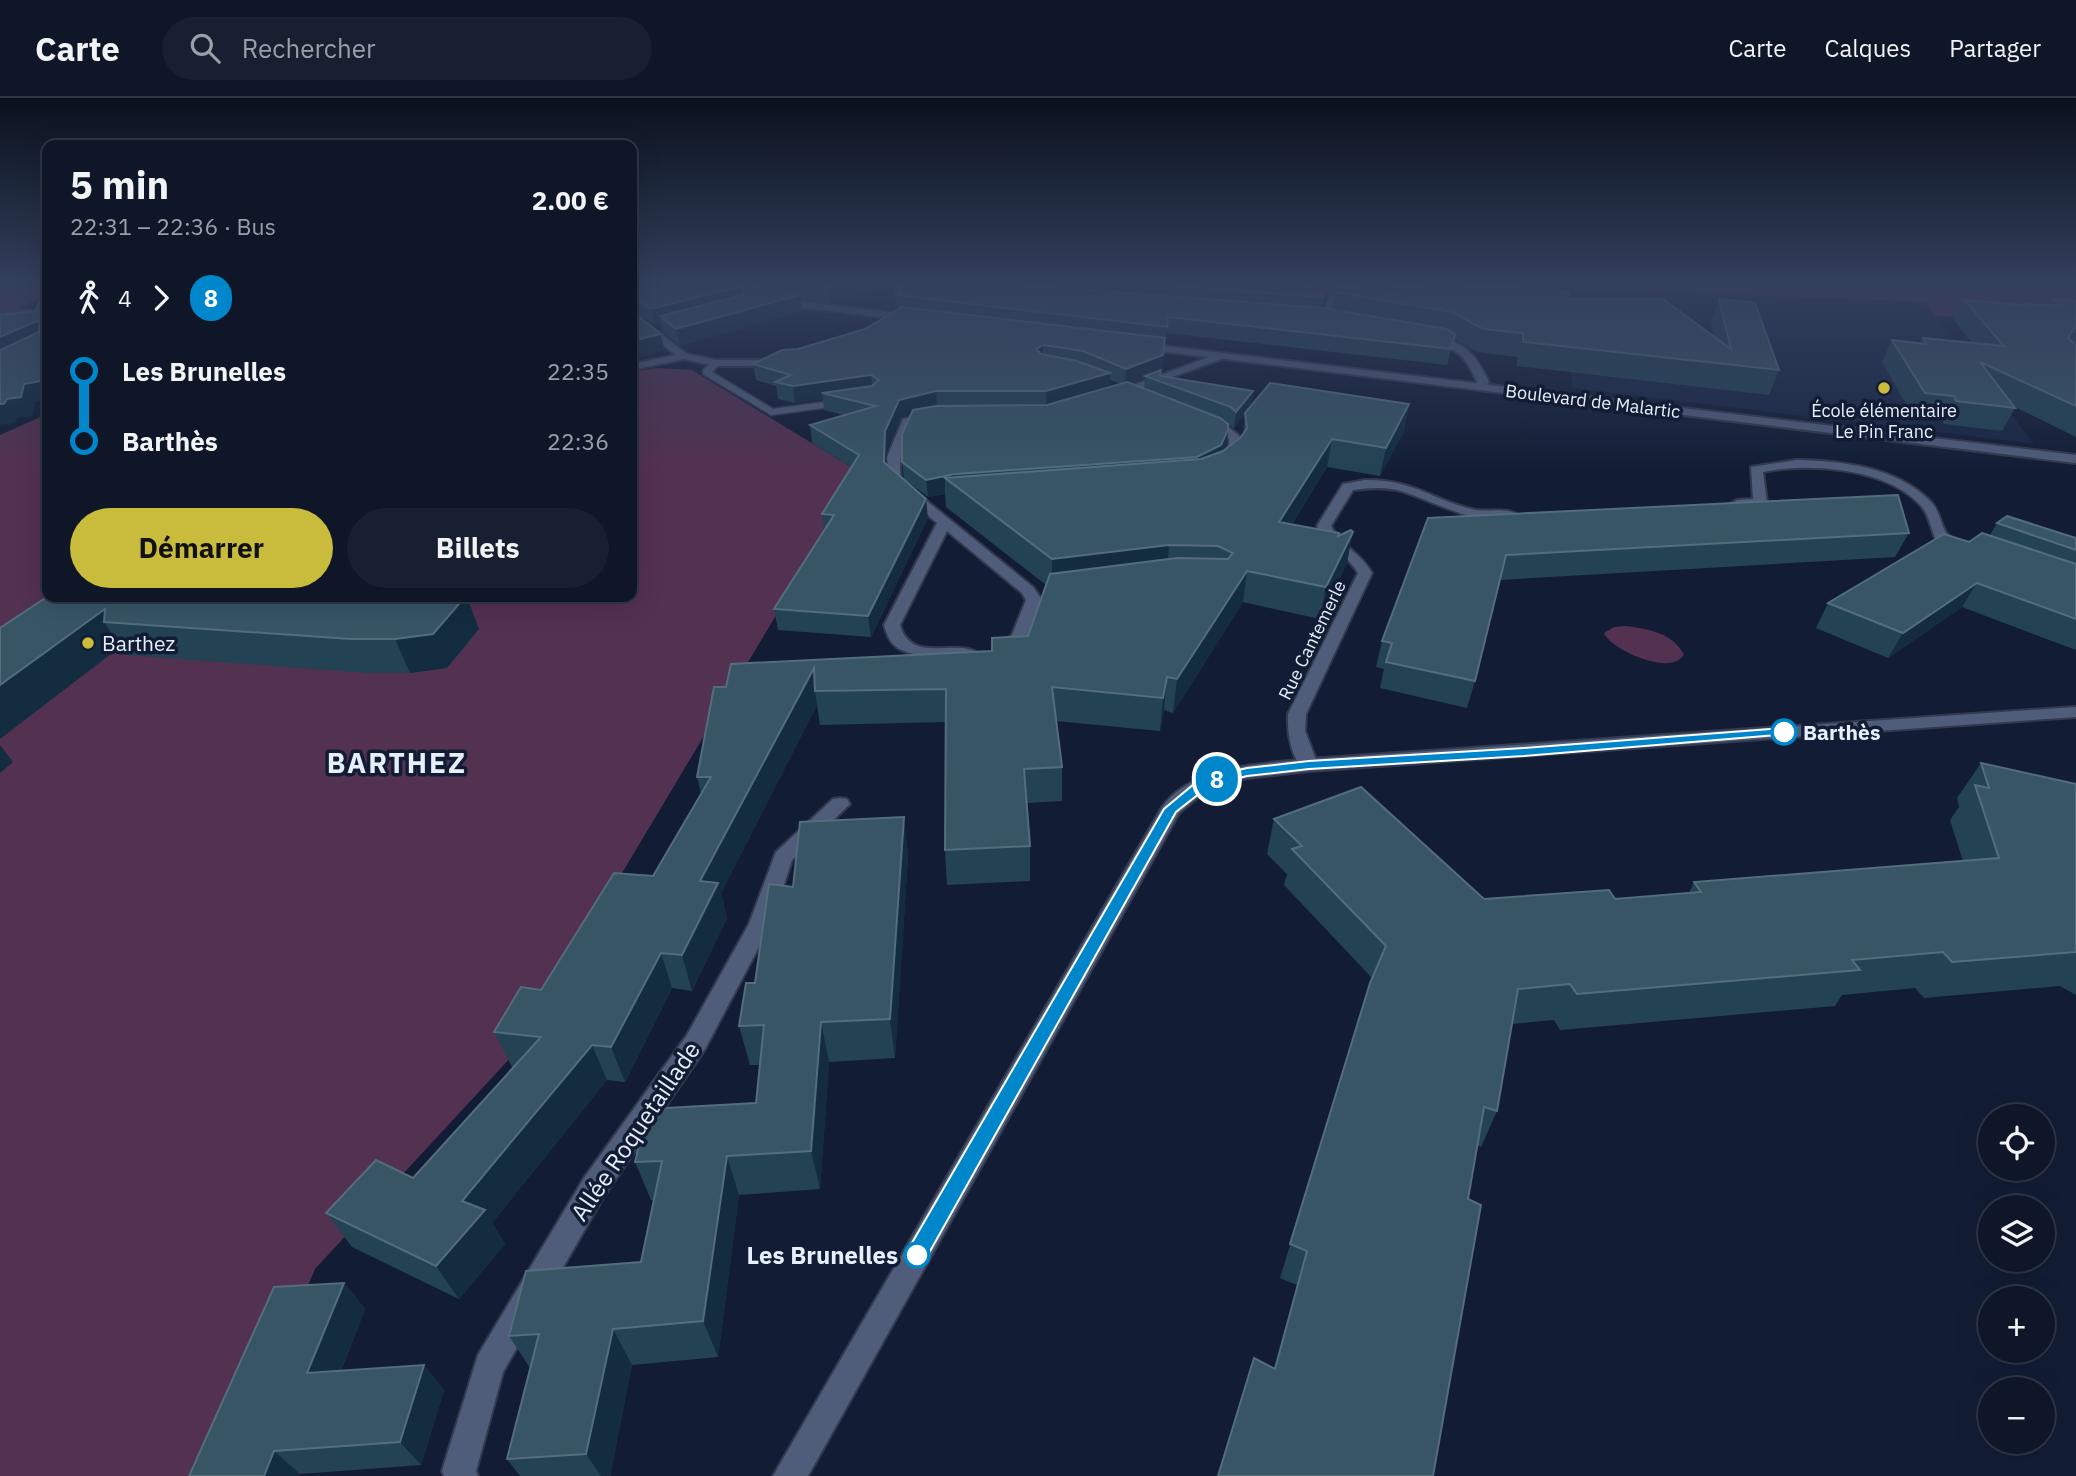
<!DOCTYPE html>
<html lang="fr">
<head>
<meta charset="utf-8">
<style>
	body { margin:0; font-family:"IBM Plex Sans",sans-serif; background:#171f30; color:#f1f3f6; height:100vh; display:flex; flex-direction:column; font-size:26px; white-space:nowrap }
	* { box-sizing:border-box; margin:0 }
	p { font-size:23px; color:#9b9fa8 }
	.icon { flex:none; width:38px; height:38px; fill:none; stroke:currentColor; stroke-width:2; stroke-linecap:round; stroke-linejoin:round }
	.map { position:relative; flex:1; overflow:hidden }
	.side { position:absolute; left:42px; top:42px; width:595px; height:462px; display:flex; flex-direction:column; background:#0e1628; border-radius:14px; box-shadow:0 7px 28px #0002,0 0 0 2px #2e3545 }
	.side>* { flex:none }
	.badge { padding:0 14px; border-radius:23px; font-size:24px; line-height:46px }
	.fabs { position:absolute; left:1978px; top:1006px; display:grid; gap:14px }
	.fabs a { display:grid; place-items:center; width:77px; height:77px; border-radius:50%; background:#0e1628; box-shadow:0 7px 28px #0002,0 0 0 2px #2e3545; font-size:35px }
	.map>.badge { position:absolute; translate:-50% -50%; box-shadow:0 0 0 4px #fff }
	.legs { display:flex; align-items:center; gap:10px; height:77px; padding:0 28px; font-size:23px }
	.legs p { margin-inline-start:auto }
	.head { display:flex; align-items:center; justify-content:space-between; height:119px; padding:0 28px }
	h1 { font-size:38px; font-weight:700; line-height:52px }
	.button { display:flex; gap:14px; margin-top:auto; padding:14px 28px }
	.button a { flex:1; height:80px; border-radius:42px; background:#c9bb3b; color:#111; font-size:28px; font-weight:700; line-height:80px; text-align:center }
	.button a+a { background:#171f30; color:#f1f3f6 }
	ul { padding:0 28px; list-style:none }
	li { display:flex; align-items:center; gap:24px; height:70px; font-size:26px }
	li i { display:grid; place-items:center; width:10px; height:100%; margin:0 9px; background:currentColor }
	li i::after { content:''; width:18px; height:18px; margin:-9px; border:5px solid; border-radius:50%; background:#0e1628 }
	li p { margin-inline-start:auto }
	li:first-child i { background:linear-gradient(#0000 50%,currentColor 0) }
	li:last-child i { background:linear-gradient(currentColor 50%,#0000 0) }
	header { display:flex; align-items:center; gap:42px; box-sizing:border-box; height:98px; padding:0 35px; background:#0e1628; border-bottom:2px solid #2e3545 }
	header strong { font-size:33px }
	nav { display:flex; gap:38px; margin-inline-start:auto; font-size:24px }
	.search { width:490px; height:63px; background:#171f30; display:flex; align-items:center; gap:18px; box-sizing:border-box; padding:0 24px; border-radius:38px; color:#9b9fa8; font-size:26px }
	.map>svg:first-child { display:block }
	.built { fill:#182544 }
	.green { fill:#533151 }
	.lines { fill:none; stroke-linecap:round; stroke-linejoin:round }
	.service-casing { stroke:#34394d; stroke-width:3 }
	.minor-casing { stroke:#34394d; stroke-width:4 }
	.tertiary-casing { stroke:#34394d; stroke-width:4 }
	.service { fill:#505d7a; fill-rule:evenodd }
	.minor { fill:#505d7a; fill-rule:evenodd }
	.tertiary { fill:#505d7a; fill-rule:evenodd }
	.wall { fill:#234354; fill-rule:evenodd }
	.shaded-wall { fill:#132c40 }
	.building { fill:#385566; stroke:#536d7d; stroke-width:2 }
	.line-1 { fill:#0086cb; stroke:#fff; stroke-width:2 }
	.poi-dot { fill:#c9bb3b; stroke:#121d35; stroke-width:2.5 }
	.stop-1-dot { fill:#fff; stroke:#0086cb; stroke-width:3.5 }
	.labels { text-anchor:middle; dominant-baseline:central; stroke-width:7; stroke-linejoin:round; paint-order:stroke }
	.far-street-label { font-size:18px; fill:#e7eefc; stroke:#121d35 }
	.far-poi-label { font-size:18px; fill:#e7eefc; stroke:#121d35 }
	.poi-label { font-size:21px; fill:#e7eefc; stroke:#121d35; text-anchor:start }
	.stop-label { font-size:21px; font-weight:bold; fill:#e7eefc; stroke:#121d35; text-anchor:start }
	.near-street-label { font-size:24px; fill:#e7eefc; stroke:#121d35 }
	.near-stop-label { font-size:24px; font-weight:bold; fill:#e7eefc; stroke:#121d35; text-anchor:end }
	.district-label { font-size:28px; font-weight:bold; letter-spacing:2px; fill:#e7eefc; stroke:#121d35 }
</style>
</head>
<body>
<header>
<strong>Carte</strong>
<div class="search"><svg class="icon" aria-label="search" viewBox="0 0 24 24"><circle cx="10" cy="10" r="6"/><path d="M15 15l6 6"/></svg>Rechercher</div>
<nav><a>Carte</a><a>Calques</a><a>Partager</a></nav>
</header>
<div class="map">
<svg width="2076" height="1378" viewBox="0 0 2076 1378">
	<rect width="100%" height="100%" fill="#121d35"/>
	<polygon class="built" points="1566,190 1925,204 2034,346 1572,290"/>
	<g class="green">
		<polygon points="0,182 47,182 47,198 20,209 47,215 0,239"/>
		<polygon points="1215,182 2076,182 2076,215 1978,220 1935,218 1925,204 1566,190 1566,210 1323,197"/>
		<polygon points="656,270 692,272 861,375 514,956 315,1171 227,1378 0,1378 0,337 47,316 47,499 632,499 632,274"/>
		<path d="M 1626,528 C 1649,531 1673,535 1684,557 C 1681,560 1678,563 1674,564 C 1656,570 1611,551 1604,535 L 1614,529 Z"/>
	</g>
	<g class="lines">
		<g class="service-casing">
			<g id="service">
				<polygon points="1331,197 1359,197 1363,200 1359,203 1337,202 1325,222 1319,222"/>
				<polygon points="713,263 721,265 712,274 773,311 846,301 851,304 846,307 771,317 703,276 703,272"/>
			</g>
		</g>
		<g class="minor-casing">
			<g id="minor">
				<polygon points="632,215 687,256 716,262 779,262 784,265 779,268 716,268 684,261 632,272 632,266 676,257 632,223"/>
				<path d="M 1430,237 C 1465,245 1473,252 1489,284 L 1484,291 L 1474,289 L 1477,284 C 1464,255 1457,250 1426,242 L 1426,238 Z"/>
				<polygon points="1220,255 1225,258 1224,260 1120,298 1110,296"/>
				<path d="M 931,314 L 935,316 L 935,320 L 912,326 C 903,345 898,361 901,382 L 1033,489 L 1042,502 C 1035,522 1025,564 996,556 L 994,553 L 1012,537 L 1026,502 L 1022,495 L 947,433 L 900,527 C 912,569 960,537 980,557 C 969,568 912,559 898,550 C 890,545 887,537 884,527 L 937,425 L 890,386 L 887,359 L 903,321 Z"/>
				<path d="M 1200,320 C 1215,319 1231,329 1241,340 L 1241,355 L 1232,369 L 1224,369 L 1222,366 L 1229,355 L 1229,341 L 1220,334 L 1200,326 Z"/>
				<path d="M 1797,362 C 1842,363 1897,369 1930,403 C 1940,412 1940,426 1947,436 C 1952,443 1964,443 1970,449 L 1963,453 L 1937,444 C 1931,433 1930,419 1922,409 C 1889,370 1809,364 1763,374 L 1767,405 L 1765,408 L 1737,410 L 1730,406 L 1737,402 L 1753,401 L 1751,369 Z"/>
				<path d="M 1365,382 C 1413,381 1434,403 1476,412 C 1489,414 1508,409 1518,417 C 1494,438 1424,398 1397,392 C 1382,389 1367,390 1353,392 L 1331,428 C 1340,447 1362,456 1372,475 L 1306,616 L 1305,633 L 1318,667 L 1309,673 C 1291,668 1287,632 1288,616 L 1358,475 C 1347,456 1326,448 1317,428 L 1343,386 Z"/>
				<polygon points="840,700 847,701 850,706 792,762 771,826 705,951 604,1098 503,1274 476,1373 478,1378 444,1378 442,1373 478,1257 584,1080 687,937 749,826 776,754 833,701"/>
			</g>
		</g>
		<g class="tertiary-casing">
			<g id="tertiary">
				<polygon points="736,182 746,182 765,197 782,201 914,217 919,220 914,223 782,207 759,201"/>
				<polygon points="1138,245 2076,357 2076,365 1134,250 1133,248"/>
				<path d="M 2076,609 L 2076,619 L 1309,673 L 1247,680 L 1210,689 L 1179,715 L 808,1378 L 773,1378 L 1161,711 C 1190,667 1262,666 1309,661 Z"/>
			</g>
		</g>
		<use href="#service" class="service"/>
		<use href="#minor" class="minor"/>
		<use href="#tertiary" class="tertiary"/>
	</g>
	<g class="wall">
		<path d="M 632,182 L 759,189 L 750,182 L 1305,182 L 1312,194 L 1324,195 L 1322,210 L 1332,211 L 1335,194 L 1395,195 L 1396,188 L 1568,201 L 1714,238 L 1711,224 L 1719,201 L 1779,272 L 1769,297 L 1517,268 L 1517,259 L 1478,254 L 1453,241 L 1447,267 L 1167,235 L 1160,279 L 1251,308 L 1409,306 L 1404,333 L 1380,378 L 1327,369 L 1292,426 L 1339,435 L 1339,437 L 1347,465 L 1320,521 L 1243,504 L 1173,615 L 1164,612 L 1160,633 L 1056,623 L 1062,669 L 1062,703 L 1027,705 L 1030,748 L 1030,783 L 947,787 L 945,752 L 946,624 L 820,627 L 817,607 L 721,795 L 727,820 L 692,893 L 672,890 L 625,984 L 607,982 L 492,1125 L 505,1146 L 459,1201 L 352,1149 L 326,1115 L 413,1080 L 513,970 L 512,969 L 494,934 L 541,892 L 653,778 L 701,696 L 697,679 L 726,589 L 992,553 L 1028,538 L 1046,487 L 946,409 L 945,396 L 928,399 L 904,381 L 902,364 L 910,317 L 901,320 L 887,351 L 886,366 L 928,420 L 871,539 L 778,532 L 774,511 L 824,432 L 822,416 L 851,369 L 812,345 L 810,327 L 844,317 L 824,312 L 823,301 L 795,305 L 778,301 L 776,288 L 756,282 L 753,266 L 865,231 L 897,212 L 896,198 L 892,187 L 830,205 L 801,200 L 802,213 L 680,248 L 663,234 L 661,225 L 654,226 L 632,213 ZM 1145,280 L 1144,291 L 1130,286 L 1134,284 ZM 1109,281 L 1121,286 L 1109,289 ZM 1245,316 L 1243,337 L 1241,339 L 1225,351 L 1227,348 L 1228,332 L 1226,325 L 1234,330 Z"/>
		<polygon points="2053,201 2076,203 2076,339 2015,309 2015,310 2002,333 1944,326 1941,322 1913,318 1882,264 1892,242 1920,245 1923,240 1972,245 1954,222 1964,202 2028,208 2029,206 2049,207"/>
		<polygon points="632,213 661,236 664,252 636,260 632,259"/>
		<polygon points="1428,420 1909,435 1895,459 1500,482 1475,583 1467,610 1380,590 1384,571 1376,569 1382,543"/>
		<polygon points="1997,425 2076,440 2076,552 1962,509 1888,560 1816,530 1828,505 1969,444 1990,437"/>
		<polygon points="318,501 479,531 447,570 410,575 367,575 125,557 120,549 0,530"/>
		<polygon points="1981,665 2076,686 2076,897 2060,888 1924,900 1915,890 1842,897 1835,908 1560,932 1554,922 1512,926 1497,1013 1481,1049 1477,1047 1468,1101 1433,1378 1274,1270 1297,1187 1280,1180 1372,880 1284,787 1287,776 1267,756 1274,721 1484,801 1615,801 1689,795 1694,784 1963,763 1950,722 1959,709 1957,700"/>
		<polygon points="904,719 908,758 895,960 829,964 820,1091 739,1097 718,1259 632,1267 610,1378 520,1378 507,1361 530,1270 509,1238 641,1164 654,1102 651,1102 635,1064 756,1005 760,967 750,967 739,928 755,885 793,789"/>
		<polygon points="344,1185 365,1211 341,1273 424,1267 444,1292 421,1367 300,1376 299,1378 189,1378"/>
	</g>
	<g class="shaded-wall">
		<polygon points="856,182 891,182 892,187 830,205 828,189"/>
		<polygon points="742,188 744,204 660,218 661,225 654,226 651,211"/>
		<polygon points="800,197 802,213 680,248 676,231"/>
		<polygon points="37,223 46,240 0,261 0,239"/>
		<polygon points="661,236 664,252 636,260 633,243"/>
		<polygon points="1165,240 1161,274 1145,278 1145,280 1125,287 1126,271"/>
		<polygon points="1043,247 1043,263 1036,251"/>
		<polygon points="1110,275 1109,292 1046,310 1046,293"/>
		<polygon points="871,277 873,294 822,295 823,301 795,305 793,288"/>
		<polygon points="47,282 47,302 35,304 32,318 18,320 15,325 0,327 0,306 24,286"/>
		<polygon points="936,293 937,310 901,320 887,351 885,383 884,364 885,333 899,302"/>
		<polygon points="1253,293 1251,309 1234,330 1236,314"/>
		<polygon points="1409,306 1404,333 1380,378 1386,350"/>
		<polygon points="1228,332 1227,348 1219,364 1195,376 1197,359"/>
		<polygon points="1332,341 1327,369 1274,454 1279,424"/>
		<polygon points="955,376 956,388 945,380 945,396 928,399 926,382"/>
		<polygon points="926,401 928,420 871,539 868,518"/>
		<polygon points="1353,434 1347,465 1320,521 1326,489"/>
		<polygon points="1169,447 1167,477 1052,492 1052,461"/>
		<polygon points="1247,473 1243,504 1173,615 1177,581"/>
		<polygon points="1977,485 1962,509 1888,560 1903,535"/>
		<polygon points="465,499 467,499 479,531 447,570 410,575 395,541"/>
		<polygon points="105,511 104,524 120,549 0,641 0,587"/>
		<polygon points="814,570 815,593 817,607 721,795 727,820 692,893 682,857 700,783"/>
		<polygon points="1167,579 1164,612 1160,633 1163,600"/>
		<polygon points="0,647 13,664 0,675"/>
		<polygon points="904,719 908,758 895,960 890,921"/>
		<polygon points="661,855 672,890 625,984 611,949"/>
		<polygon points="821,924 829,964 820,1091 811,1053"/>
		<polygon points="592,947 607,982 492,1125 505,1146 459,1201 436,1168 462,1103"/>
		<polygon points="727,1058 739,1097 718,1259 703,1223"/>
		<polygon points="344,1185 365,1211 330,1300 307,1275"/>
		<polygon points="613,1231 632,1267 610,1378 601,1378 586,1356"/>
		<polygon points="424,1267 444,1292 421,1367 400,1344"/>
		<polygon points="274,1353 300,1376 299,1378 264,1378"/>
	</g>
	<g class="building">
		<polygon points="632,182 748,182 755,188 800,197 676,231 660,218 743,197 745,193 742,188 651,211 632,199"/>
		<polygon points="779,182 856,182 828,189"/>
		<polygon points="894,182 1005,182 1033,188 1324,210 1446,231 1455,236 1451,251 1168,219 1167,229 896,197 900,195"/>
		<polygon points="1093,182 1305,182 1312,194 1324,195 1322,199"/>
		<polygon points="1440,185 1568,194 1568,201 1663,201 1731,251 1719,201 1755,205 1779,272 1523,244 1523,235 1483,231 1452,214 1335,194 1338,189 1397,195 1396,188 1421,190 1422,186"/>
		<polygon points="47,190 47,282 24,286 21,299 7,301 4,306 0,306 0,252 39,234 40,225 37,223 0,239 0,217 35,213"/>
		<polygon points="2053,201 2076,203 2076,230 2074,230 2068,240 2076,247 2076,308 1980,264 2015,310 1956,303 1954,298 1925,295 1892,242 1926,246 1923,240 2004,248 1964,202 2032,208 2029,206 2061,208"/>
		<polygon points="902,209 1165,240 1163,257 1126,271 1083,253 1043,247 1036,251 1041,256 1077,263 1110,275 1046,293 936,293 899,302 885,333 884,364 926,401 868,518 774,511 834,417 822,416 859,357 810,327 876,308 822,295 872,288 879,282 871,277 793,288 775,284 791,277 753,266 782,252 798,251 865,231"/>
		<polygon points="632,213 661,236 632,243"/>
		<polygon points="1161,272 1160,278 1253,293 1236,314 1231,309 1145,278"/>
		<polygon points="1127,284 1220,320 1228,326 1228,332 1221,347 1197,359 955,376 926,382 902,364 902,336 913,312 936,308 1047,307"/>
		<polygon points="1270,285 1409,306 1386,350 1332,341 1279,424 1339,435 1338,438 1351,432 1353,434 1326,489 1247,473 1177,581 1167,579 1163,600 1052,589 1062,669 1024,671 1030,748 945,752 946,591 815,593 814,570 700,783 718,785 682,857 661,855 611,949 592,947 462,1103 485,1112 436,1168 326,1115 376,1062 413,1080 541,939 494,934 521,889 541,892 614,775 653,778 711,679 697,679 714,589 726,589 731,566 992,553 992,540 1028,538 1050,476 1177,460 1228,461 1233,455 1218,448 1169,447 1052,461 945,380 1201,361 1223,353 1241,339 1247,330 1245,315"/>
		<polygon points="1898,397 1909,435 1506,457 1475,583 1386,564 1392,545 1382,543 1428,420"/>
		<polygon points="2007,418 2076,440 2076,452 1997,425"/>
		<polygon points="1982,435 2076,466 2076,521 1977,485 1903,535 1828,505 1944,436 1969,444"/>
		<polygon points="47,499 260,499 318,501 322,499 465,499 433,536 395,541 351,541 104,524 105,511 0,587 0,530"/>
		<polygon points="1981,665 2076,686 2076,854 1952,864 1943,854 1852,862 1860,872 1577,896 1570,886 1518,891 1497,1013 1484,1009 1468,1101 1481,1107 1433,1378 1218,1378 1254,1260 1275,1271 1307,1153 1290,1146 1370,885 1386,848 1292,751 1302,748 1274,721 1361,689 1484,801 1609,792 1615,801 1701,794 1694,784 1999,760 1975,687 1989,690"/>
		<polygon points="904,719 890,921 821,924 811,1053 727,1058 703,1223 613,1231 586,1356 507,1361 539,1236 509,1238 526,1173 641,1164 662,1063 635,1064 648,1011 756,1005 764,927 739,928 746,885 755,885 769,786 793,789 800,724"/>
		<polygon points="344,1185 307,1275 424,1267 400,1344 274,1353 264,1378 189,1378 274,1189"/>
	</g>
	<linearGradient id="sky" x2="0" y2="1"><stop stop-color="#0a101d"/><stop offset="0.49" stop-color="#33405c"/><stop offset="1" stop-color="#33405c" stop-opacity="0"/></linearGradient>
	<rect width="2076" height="375" fill="url(#sky)"/>
	<polygon class="line-1" points="1784,630 1790,634 1788,636 1524,658 1309,671 1247,678 1209,688 1176,714 924,1164 917,1167 909,1164 906,1157 909,1150 1164,711 1200,681 1247,670 1309,663 1524,650"/>
	<g class="poi-dot">
		<circle cx="1884" cy="290" r="7"/>
		<circle cx="88" cy="545" r="7"/>
	</g>
	<g class="stop-1-dot">
		<circle cx="1784" cy="634" r="12"/>
		<circle cx="917" cy="1157" r="12"/>
	</g>
	<g class="labels">
		<g class="far-street-label">
			<text transform="translate(1593 303) rotate(7)">Boulevard de Malartic</text>
			<text transform="translate(1312 542) rotate(-64)">Rue Cantemerle</text>
		</g>
		<g class="far-poi-label">
			<text x="1884" y="312">École élémentaire<tspan x="1884" dy="21">Le Pin Franc</tspan></text>
		</g>
		<g class="poi-label">
			<text x="102" y="545">Barthez</text>
		</g>
		<g class="stop-label">
			<text x="1803" y="634">Barthès</text>
		</g>
		<g class="near-street-label">
			<text transform="translate(635 1033) rotate(-56)">Allée Roquetaillade</text>
		</g>
		<g class="near-stop-label">
			<text x="898" y="1157">Les Brunelles</text>
		</g>
		<g class="district-label">
			<text x="397" y="664">BARTHEZ</text>
		</g>
	</g>
</svg>
<div class="fabs">
<a><svg class="icon" aria-label="locate" viewBox="0 0 24 24"><circle cx="12" cy="12" r="6"/><path d="M12 2v4M12 18v4M2 12h4M18 12h4"/></svg></a>
<a><svg class="icon" aria-label="layers" viewBox="0 0 24 24"><path d="M12 4l9 5-9 5-9-5zM3 14l9 5 9-5"/></svg></a>
<a>+</a>
<a>−</a>
</div>
<b class="badge" style="left:1217px;top:681px;background:#0086cb;color:#fff">8</b>
<section class="side">
<div class="head"><div><h1>5 min</h1><p>22:31 – 22:36 · Bus</p></div><b>2.00 €</b></div>
<div class="legs"><svg class="icon" aria-label="walk" viewBox="0 0 24 24"><circle cx="13" cy="4" r="2"/><path d="M13 8l-2 6 4 7M11 14l-3 7M7 12l3-4h3l4 4"/></svg>4<svg class="icon" aria-label="forward" viewBox="0 0 24 24"><path d="M9 5l7 7-7 7"/></svg><b class="badge" style="background:#0086cb;color:#fff">8</b></div>
<ul>
<li><i style="color:#0086cb"></i><b>Les Brunelles</b><p>22:35</p></li>
<li><i style="color:#0086cb"></i><b>Barthès</b><p>22:36</p></li>
</ul>
<div class="button"><a>Démarrer</a><a>Billets</a></div>
</section>
</div>
</body>
</html>
